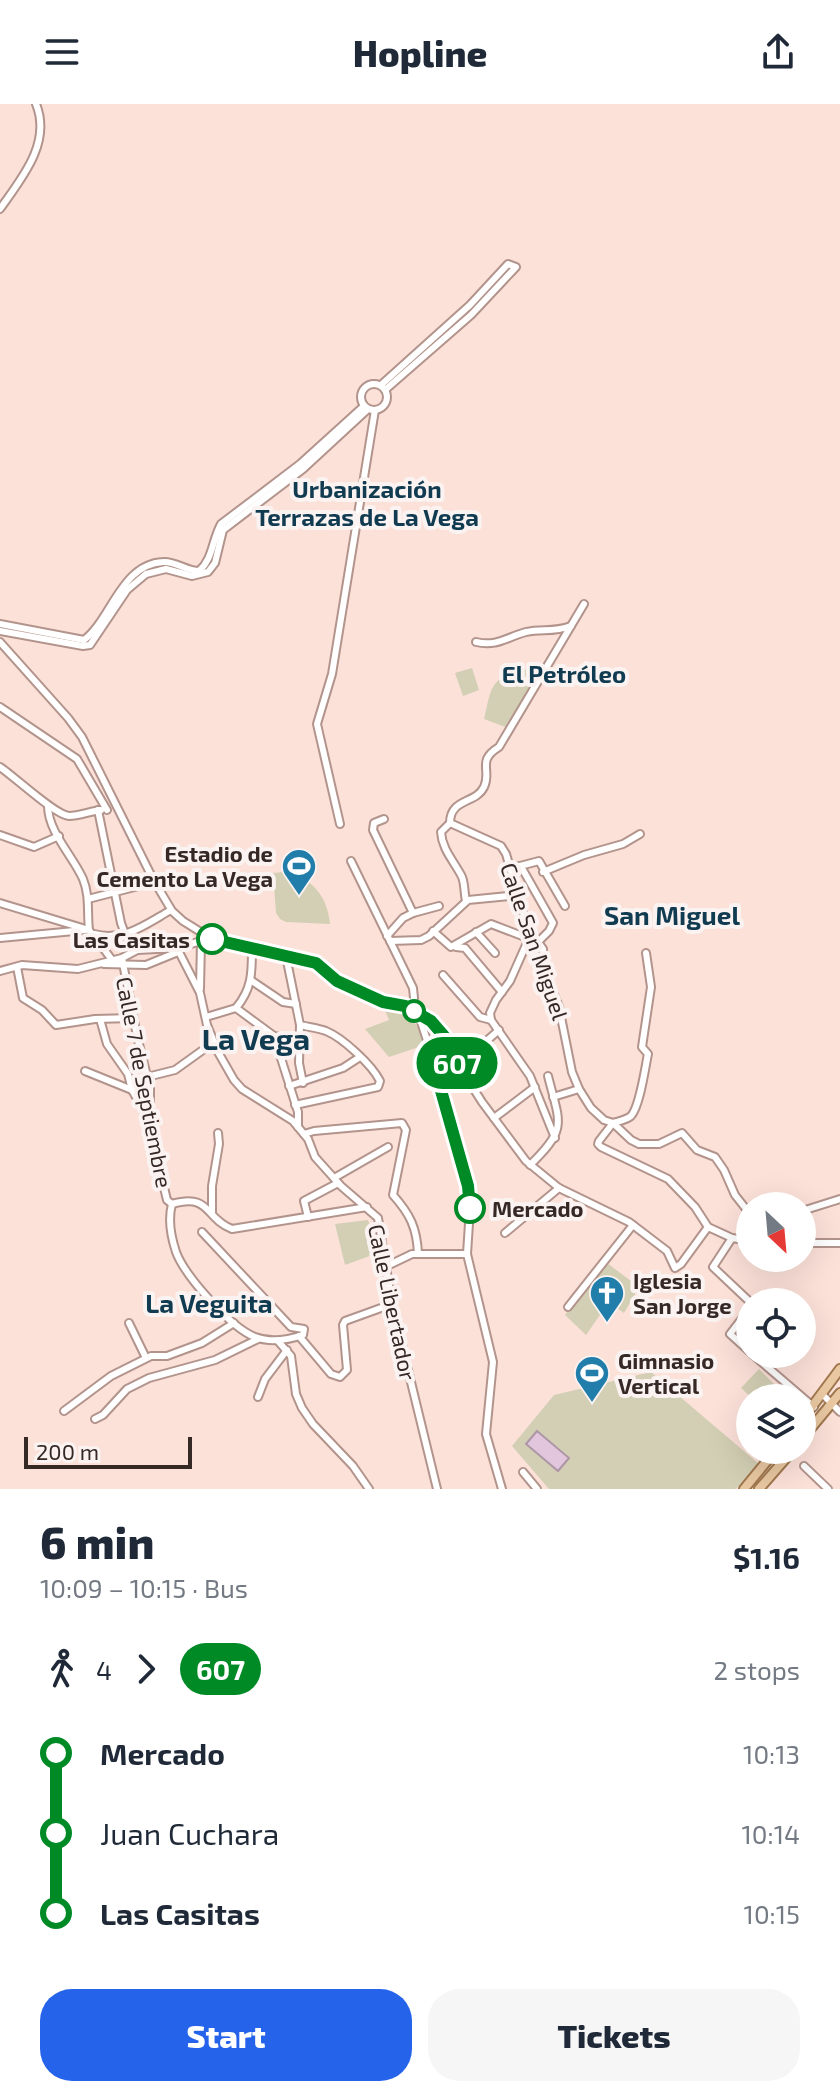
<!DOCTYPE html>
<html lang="en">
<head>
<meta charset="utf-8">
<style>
	body { margin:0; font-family:"Exo 2",sans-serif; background:#f6f6f7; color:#1f2937; height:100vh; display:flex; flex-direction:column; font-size:30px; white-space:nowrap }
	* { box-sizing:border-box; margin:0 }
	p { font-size:26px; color:#747a83 }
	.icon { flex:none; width:44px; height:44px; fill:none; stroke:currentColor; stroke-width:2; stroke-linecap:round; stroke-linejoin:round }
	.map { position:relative; height:1385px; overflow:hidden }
	.details { display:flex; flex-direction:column; background:#fff; flex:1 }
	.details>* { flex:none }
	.badge { padding:0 16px; border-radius:26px; font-size:28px; line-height:52px }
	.needle { width:52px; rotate:154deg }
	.tools { position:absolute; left:736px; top:1088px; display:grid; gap:16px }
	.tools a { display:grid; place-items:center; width:80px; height:80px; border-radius:50%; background:#fff; box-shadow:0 8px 32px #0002; font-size:40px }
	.scale { position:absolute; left:24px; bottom:20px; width:168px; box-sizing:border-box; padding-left:8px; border:4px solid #352825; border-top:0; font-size:22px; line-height:28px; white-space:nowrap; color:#352825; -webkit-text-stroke:6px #faf3f1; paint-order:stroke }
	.map>.badge { position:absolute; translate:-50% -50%; box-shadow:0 0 0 4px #fff }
	.legs { display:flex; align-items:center; gap:12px; height:88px; padding:0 40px; font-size:26px }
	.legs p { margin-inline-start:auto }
	.summary { display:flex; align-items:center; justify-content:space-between; height:136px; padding:0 40px }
	h1 { font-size:44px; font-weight:800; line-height:60px }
	.cta { display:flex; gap:16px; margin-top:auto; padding:16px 40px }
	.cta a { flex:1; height:92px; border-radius:32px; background:#2563eb; color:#fff; font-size:32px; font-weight:800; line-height:92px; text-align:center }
	.cta a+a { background:#f6f6f7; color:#1f2937 }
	ul { padding:0 40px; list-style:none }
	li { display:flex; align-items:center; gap:28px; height:80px; font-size:30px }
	li i { display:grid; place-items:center; width:12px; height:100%; margin:0 10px; background:currentColor }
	li i::after { content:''; width:20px; height:20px; margin:-10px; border:6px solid; border-radius:50%; background:#fff }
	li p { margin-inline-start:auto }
	li:first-child i { background:linear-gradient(#0000 50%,currentColor 0) }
	li:last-child i { background:linear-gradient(currentColor 50%,#0000 0) }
	header { display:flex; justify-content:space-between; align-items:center; height:104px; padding:0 40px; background:#fff; font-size:36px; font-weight:800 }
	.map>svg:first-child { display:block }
	.green { fill:#d3cfb4 }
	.water { fill:#e1c6dd; stroke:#ad97a6; stroke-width:2 }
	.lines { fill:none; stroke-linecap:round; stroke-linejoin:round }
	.minor-casing { stroke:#b3948c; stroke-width:10 }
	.major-casing { stroke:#a0774d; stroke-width:12 }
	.minor { stroke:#fff; stroke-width:6 }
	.major { stroke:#e8c7a1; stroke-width:8 }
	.line-1-casing { stroke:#fff; stroke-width:18 }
	.line-1 { stroke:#008a26; stroke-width:12 }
	.stop-1-dot { fill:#fff; stroke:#008a26; stroke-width:4 }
	.labels { text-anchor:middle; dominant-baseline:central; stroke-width:8; stroke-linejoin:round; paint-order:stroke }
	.poi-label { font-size:22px; font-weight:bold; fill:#352825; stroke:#faf3f1; text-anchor:start }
	.stop-label { font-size:22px; font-weight:bold; fill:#352825; stroke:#faf3f1; text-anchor:end }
	.street-label { font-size:22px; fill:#352825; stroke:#faf3f1 }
	.neighbourhood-label { font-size:24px; font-weight:bold; fill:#103b51; stroke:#faf3f1 }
	.quarter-label { font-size:26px; font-weight:bold; fill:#103b51; stroke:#faf3f1 }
	.district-label { font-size:30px; font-weight:bold; fill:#103b51; stroke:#faf3f1 }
</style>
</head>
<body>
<header><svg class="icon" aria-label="menu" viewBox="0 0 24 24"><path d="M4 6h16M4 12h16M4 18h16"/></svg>Hopline<svg class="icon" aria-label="share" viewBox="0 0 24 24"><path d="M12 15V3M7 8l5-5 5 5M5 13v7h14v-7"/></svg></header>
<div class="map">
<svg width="840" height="1385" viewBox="0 0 840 1385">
	<rect width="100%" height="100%" fill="#fce1d9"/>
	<g class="green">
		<polygon points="472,564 479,586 463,592 455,569"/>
		<path d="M 514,564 L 534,567 L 541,574 L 508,624 L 484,615 C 491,588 487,582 514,564 Z"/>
		<path d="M 284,768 C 312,774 327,791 330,820 L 286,818 L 280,815 L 276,809 L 273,769 Z"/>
		<path d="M 384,904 C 409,905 418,919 425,941 L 389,953 L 365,925 L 389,916 Z"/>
		<polygon points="368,1116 378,1149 345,1161 335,1120"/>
		<polygon points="607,1159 639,1183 624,1209 609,1198 586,1231 565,1211"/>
		<polygon points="759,1265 785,1291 782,1294 752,1294 741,1284"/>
		<polygon points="651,1268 759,1360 736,1385 549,1385 512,1342 554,1291"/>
	</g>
	<polygon class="water" points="537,1327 569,1354 558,1367 526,1340"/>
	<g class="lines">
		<g class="minor-casing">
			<g id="minor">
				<path d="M 0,105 C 21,75 52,39 36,0"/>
				<circle cx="374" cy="293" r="13"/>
				<polyline points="381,281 470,201 508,160 516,163 471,211 385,286"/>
				<path d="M 0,520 L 84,536 C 111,516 121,460 163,458 C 176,457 186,467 199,467 C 213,455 212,436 221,420 L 300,360 L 364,302"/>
				<polyline points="0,527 83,542 90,541 127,486 146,470 166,465 192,472 208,468 215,459 223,426 303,365 368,305"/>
				<polyline points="0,538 68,614 82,633 153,775 172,807 183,817 212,835 229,841 316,859 337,877 383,898 405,902 431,917 444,932 458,960 482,998 526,1057 559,1084 629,1118 667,1147 675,1164 681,1160 708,1123"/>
				<path d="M 476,538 C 497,543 507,533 526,528 C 542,524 552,529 571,522"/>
				<polyline points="0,603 77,655 107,706"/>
				<path d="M 0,663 C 15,673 55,711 69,712 C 79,712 91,707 101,706"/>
				<path d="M 48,702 C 48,728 73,752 83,775 C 90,792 87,809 89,826"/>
				<polyline points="98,706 121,819 125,830 137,846"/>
				<polyline points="384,715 374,719 373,726 413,809 403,814 387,832"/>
				<path d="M 450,719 C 450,694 476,700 484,683 C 492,666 476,657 499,643 L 584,500"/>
				<polyline points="450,719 501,742 506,750 531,836"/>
				<path d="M 450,719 L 441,728 C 442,745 453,756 461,771 C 465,777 464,789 466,797"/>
				<polyline points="340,720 317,620 332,570 375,306"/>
				<polyline points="0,731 34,743 59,732"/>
				<polyline points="351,757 413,884 414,894 411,905"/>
				<polyline points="520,762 539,757 565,802"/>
				<polyline points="510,764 520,762 523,766 553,819 549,827 538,838"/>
				<polyline points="543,768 584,751 623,740 640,730"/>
				<polyline points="88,795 154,778"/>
				<polyline points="0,799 89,826 113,857"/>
				<polyline points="413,809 439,802"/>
				<polyline points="433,827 451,843 491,820 538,838 543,845 544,866 559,903 572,968 579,985 591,1004 604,1016 613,1019 631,1036 639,1040 659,1040 682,1029 697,1046 715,1053 724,1066 735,1091 750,1110"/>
				<polyline points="476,828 495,849"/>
				<path d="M 94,830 C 124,838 146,820 171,806"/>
				<polyline points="0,834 85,826"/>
				<polyline points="531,836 526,841 510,877 496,896 490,909 491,916 530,972 555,1034"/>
				<polyline points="390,837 421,836 429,832 468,796 519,791"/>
				<polyline points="456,843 465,844 502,888"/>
				<polyline points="177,844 200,889 207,921 218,948 234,976 242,985 293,1017 308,1035 315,1053 341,1082 378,1114 392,1200 437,1385"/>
				<polyline points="286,852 300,921 299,959 303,979"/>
				<polyline points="122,854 137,932 150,984 150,1016 159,1063 167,1096 172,1100"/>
				<polyline points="104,860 146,861 178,848"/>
				<polyline points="17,863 23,894 42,906 56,921 95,915 133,914"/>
				<polyline points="0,867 22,861 78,865 122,854 137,846 177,844 201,837 205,831"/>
				<polyline points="443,871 480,913 491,916"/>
				<polyline points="252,877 283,898 296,900"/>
				<polyline points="200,885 201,837"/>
				<path d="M 236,904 C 252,885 252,869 252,845"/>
				<polyline points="422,911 421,918 441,979"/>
				<polyline points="206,913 236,904 274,932 298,937"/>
				<polyline points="100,915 107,940 128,970 132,986 148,1014"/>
				<polyline points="499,926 444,974 440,983 468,1082 470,1104 467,1150 493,1258 486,1330 502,1385"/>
				<polyline points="274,932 298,1008 298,1023"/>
				<polyline points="85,967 132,986"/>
				<polyline points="147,973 175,966 214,938"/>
				<polyline points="289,982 343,964 360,953"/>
				<polyline points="553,993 579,985"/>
				<path d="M 295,1001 L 378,983 L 380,977 C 372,961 343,934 326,927 C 318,924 308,923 300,921"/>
				<polyline points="494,1014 535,983"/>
				<polyline points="613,1019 599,1037 598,1040 601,1043 668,1075 695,1103 708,1123 732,1134 750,1137"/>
				<path d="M 613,1019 C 619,1017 626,1016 631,1012 C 640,1002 645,964 648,950 L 642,943 L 651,883 L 646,849"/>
				<path d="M 304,1030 L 314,1027 L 402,1019 L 406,1026 L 393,1091 C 410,1110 417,1124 418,1150"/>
				<path d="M 530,1061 C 568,1024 560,1020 548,972"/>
				<polyline points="334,1074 388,1043"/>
				<path d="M 172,1100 C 168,1115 171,1133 176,1148 C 185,1172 231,1224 255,1233 C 271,1239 288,1236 303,1231 L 304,1225 L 291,1223 L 202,1128"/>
				<path d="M 172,1100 C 211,1089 204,1114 232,1125 L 367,1103"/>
				<polyline points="802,1107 840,1095"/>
				<polyline points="212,1108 212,1082 219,1040 218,1029"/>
				<polyline points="308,1113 304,1097 338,1079"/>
				<polyline points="505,1129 559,1084"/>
				<polyline points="732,1134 713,1163 750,1198"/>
				<polyline points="802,1139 840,1139"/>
				<polyline points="387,1162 412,1150 467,1150"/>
				<polyline points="568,1203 633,1121"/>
				<polyline points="750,1204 730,1230 750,1248"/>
				<polyline points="129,1219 146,1254"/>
				<polyline points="299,1232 331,1270 340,1273 347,1266 343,1221 345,1217 392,1200"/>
				<polyline points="278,1237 291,1252 296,1290 302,1304 313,1320 353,1362 369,1385"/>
				<polyline points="752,1250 814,1303"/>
				<polyline points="823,1291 840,1308"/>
				<polyline points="258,1293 265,1275 287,1246"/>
				<polyline points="64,1307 111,1272 151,1252 167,1252 202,1239 234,1219"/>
				<polyline points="95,1315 103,1311 127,1285 149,1274 215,1256 258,1235"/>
				<polyline points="804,1362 828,1385"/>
				<polyline points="523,1368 537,1385"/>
			</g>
		</g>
		<g class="major-casing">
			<g id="major">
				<polyline points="802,1316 840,1265"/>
				<polyline points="802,1335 840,1289"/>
				<polyline points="744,1385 776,1346"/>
				<polyline points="759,1385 793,1346"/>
			</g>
		</g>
		<use href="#minor" class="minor"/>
		<use href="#major" class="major"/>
	</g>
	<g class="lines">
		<g class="line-1-casing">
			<polyline id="line-1" points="212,835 316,859 337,877 383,898 405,902 431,917 444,932 458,960 444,974 440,983 468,1082 470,1104"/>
		</g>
		<use href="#line-1" class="line-1"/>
	</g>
	<defs>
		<g id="stadium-pin" transform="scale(1.8)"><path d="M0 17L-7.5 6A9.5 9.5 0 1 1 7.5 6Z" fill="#217eab" stroke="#faf3f1"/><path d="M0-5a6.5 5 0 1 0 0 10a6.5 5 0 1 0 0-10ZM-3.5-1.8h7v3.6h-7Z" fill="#fff"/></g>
		<g id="church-pin" transform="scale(1.8)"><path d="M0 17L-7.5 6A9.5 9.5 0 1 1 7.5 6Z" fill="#217eab" stroke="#faf3f1"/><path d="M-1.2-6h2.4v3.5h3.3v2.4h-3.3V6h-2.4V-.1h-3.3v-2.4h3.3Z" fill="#fff"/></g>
	</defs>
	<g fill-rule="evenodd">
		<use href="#stadium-pin" x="299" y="762"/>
		<use href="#church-pin" x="607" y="1189"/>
		<use href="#stadium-pin" x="592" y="1269"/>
	</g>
	<g class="stop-1-dot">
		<circle cx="212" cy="835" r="14"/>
		<circle cx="414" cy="907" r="10"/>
		<circle cx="470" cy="1104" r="14"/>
	</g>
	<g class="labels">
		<g class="poi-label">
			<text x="273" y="749" text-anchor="end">Estadio de<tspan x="273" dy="25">Cemento La Vega</tspan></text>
			<text x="633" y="1176">Iglesia<tspan x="633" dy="25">San Jorge</tspan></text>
			<text x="618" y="1256">Gimnasio<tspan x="618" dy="25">Vertical</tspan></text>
		</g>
		<g class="stop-label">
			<text x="190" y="835">Las Casitas</text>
			<text x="492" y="1104" text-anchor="start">Mercado</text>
		</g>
		<g class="street-label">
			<text transform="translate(535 837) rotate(71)">Calle San Miguel</text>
			<text transform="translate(145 978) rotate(79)">Calle 7 de Septiembre</text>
			<text transform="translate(393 1198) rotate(78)">Calle Libertador</text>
		</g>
		<g class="neighbourhood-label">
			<text x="367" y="384">Urbanización<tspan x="367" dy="28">Terrazas de La Vega</tspan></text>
			<text x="564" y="569">El Petróleo</text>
		</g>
		<g class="quarter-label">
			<text x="672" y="810">San Miguel</text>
			<text x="209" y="1198">La Veguita</text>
		</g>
		<g class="district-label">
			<text x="256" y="934">La Vega</text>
		</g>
	</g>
</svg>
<div class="tools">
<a><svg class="needle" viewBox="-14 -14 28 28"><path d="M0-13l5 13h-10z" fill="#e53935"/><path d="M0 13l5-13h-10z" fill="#747a83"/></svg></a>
<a><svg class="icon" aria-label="locate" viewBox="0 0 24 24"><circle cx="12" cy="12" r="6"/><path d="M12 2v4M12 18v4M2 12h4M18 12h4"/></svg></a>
<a><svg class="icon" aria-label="layers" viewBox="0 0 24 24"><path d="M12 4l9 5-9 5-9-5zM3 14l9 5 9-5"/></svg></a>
</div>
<div class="scale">200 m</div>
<b class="badge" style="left:457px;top:959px;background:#008a26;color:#fff">607</b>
</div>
<section class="details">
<div class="summary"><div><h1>6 min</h1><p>10:09 – 10:15 · Bus</p></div><b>$1.16</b></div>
<div class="legs"><svg class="icon" aria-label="walk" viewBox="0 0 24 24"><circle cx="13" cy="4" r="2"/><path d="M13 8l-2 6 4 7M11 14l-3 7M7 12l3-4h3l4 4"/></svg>4<svg class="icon" aria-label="forward" viewBox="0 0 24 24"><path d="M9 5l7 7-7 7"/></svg><b class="badge" style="background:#008a26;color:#fff">607</b><p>2 stops</p></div>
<ul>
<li><i style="color:#008a26"></i><b>Mercado</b><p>10:13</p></li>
<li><i style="color:#008a26"></i><span>Juan Cuchara</span><p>10:14</p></li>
<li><i style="color:#008a26"></i><b>Las Casitas</b><p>10:15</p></li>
</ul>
<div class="cta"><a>Start</a><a>Tickets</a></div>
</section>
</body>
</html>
